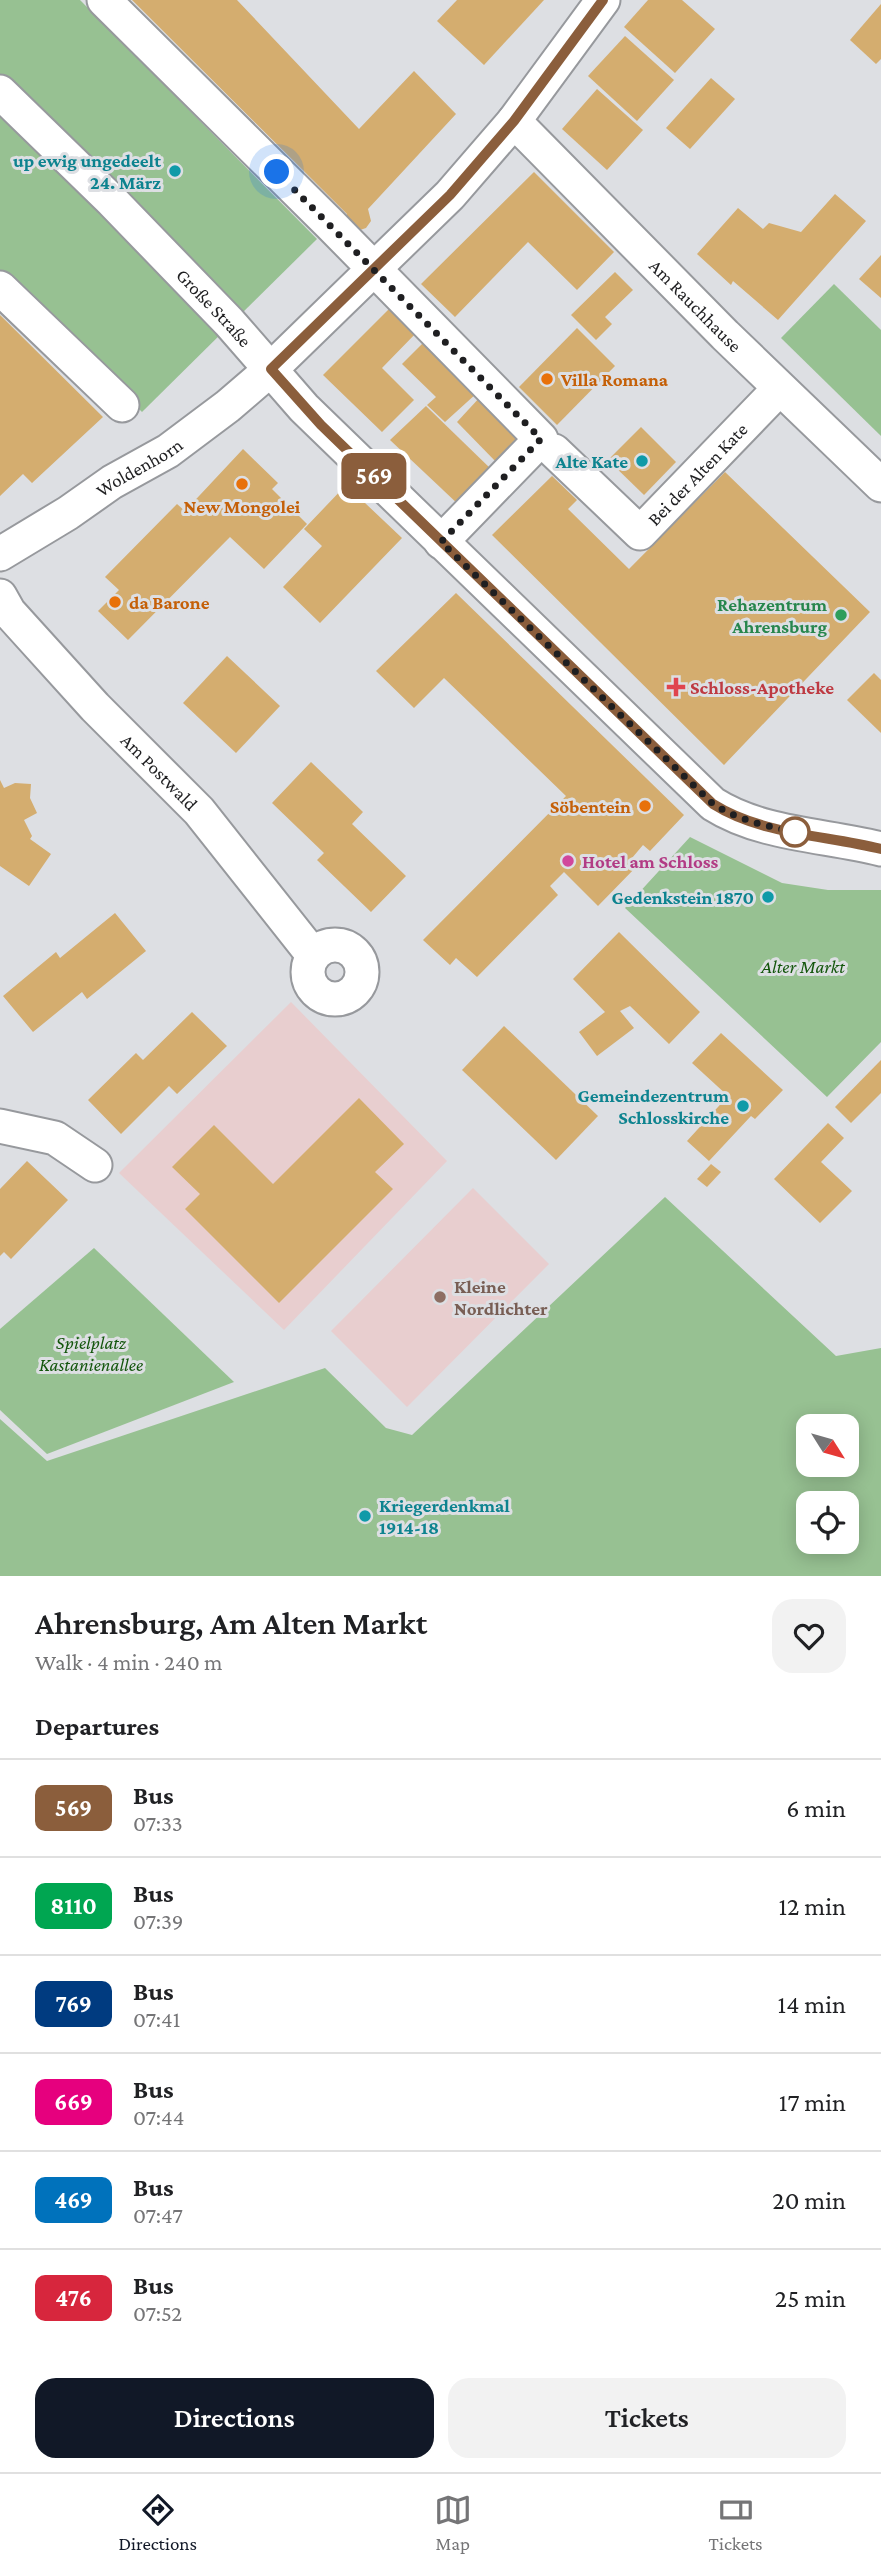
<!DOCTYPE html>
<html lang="en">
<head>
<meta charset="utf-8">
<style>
	body { margin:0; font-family:"Crimson Pro",serif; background:#f2f2f2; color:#202124; height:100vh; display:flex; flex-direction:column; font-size:26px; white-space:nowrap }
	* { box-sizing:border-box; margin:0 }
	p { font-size:23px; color:#757577 }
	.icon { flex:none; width:38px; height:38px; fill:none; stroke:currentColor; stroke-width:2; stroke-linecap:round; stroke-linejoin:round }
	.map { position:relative; height:1576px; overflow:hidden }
	.sheet { display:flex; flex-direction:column; background:#fff; flex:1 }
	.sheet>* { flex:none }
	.badge { padding:0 14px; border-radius:10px; font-size:24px; line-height:46px }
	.needle { width:46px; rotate:127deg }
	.controls { position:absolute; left:796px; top:1414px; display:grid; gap:14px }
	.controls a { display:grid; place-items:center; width:63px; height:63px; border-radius:14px; background:#fff; box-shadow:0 4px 18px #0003; font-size:35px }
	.you { position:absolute; width:35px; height:35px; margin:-18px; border:5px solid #fff; border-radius:50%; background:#1a73e8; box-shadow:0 0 0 10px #1a73e833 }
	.map>.badge { position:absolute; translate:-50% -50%; box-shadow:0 0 0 4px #fff }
	h2 { padding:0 35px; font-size:26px; line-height:63px }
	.round { display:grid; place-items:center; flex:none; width:74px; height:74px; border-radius:21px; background:#f2f2f2 }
	.headline { display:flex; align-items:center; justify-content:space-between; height:119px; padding:0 35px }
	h1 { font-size:33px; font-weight:600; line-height:52px }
	.cta { display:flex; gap:14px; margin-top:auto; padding:14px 35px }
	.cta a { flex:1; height:80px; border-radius:21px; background:#111827; color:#fff; font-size:28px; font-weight:600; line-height:80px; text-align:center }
	.cta a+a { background:#f2f2f2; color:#202124 }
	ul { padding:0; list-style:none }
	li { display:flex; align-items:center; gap:21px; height:98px; padding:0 35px; border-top:2px solid #e0e0e0 }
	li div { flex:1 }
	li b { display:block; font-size:26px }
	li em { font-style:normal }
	li .badge { min-width:77px; font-weight:700; text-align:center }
	.dock { display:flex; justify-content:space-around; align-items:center; height:98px; border-top:2px solid #e0e0e0; background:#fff; font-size:19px; color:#757577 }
	.dock a { display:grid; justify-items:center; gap:4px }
	.dock .active { color:#111827 }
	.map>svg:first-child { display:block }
	.education { fill:#e8cecf }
	.green { fill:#97c192; fill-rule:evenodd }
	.building { fill:#d4ad6f }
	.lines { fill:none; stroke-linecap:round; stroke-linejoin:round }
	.minor-casing { stroke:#97999d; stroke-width:37 }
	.minor { stroke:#fff; stroke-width:33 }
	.line-casing { stroke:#fff; stroke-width:16 }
	.line { stroke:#8b5e3c; stroke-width:10 }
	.walk { stroke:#1f1f21; stroke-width:7; stroke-dasharray:0 12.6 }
	.culture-dot { fill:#0f9aa8; stroke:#dddfe3; stroke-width:2.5 }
	.food-dot { fill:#e8710a; stroke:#dddfe3; stroke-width:2.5 }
	.leisure-dot { fill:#2e9e5b; stroke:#dddfe3; stroke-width:2.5 }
	.health-dot { fill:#e0444e; stroke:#dddfe3; stroke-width:2.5 }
	.stop-dot { fill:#fff; stroke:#8b5e3c; stroke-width:3.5 }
	.hotel-dot { fill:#d1479c; stroke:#dddfe3; stroke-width:2.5 }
	.education-dot { fill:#8d6e63; stroke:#dddfe3; stroke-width:2.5 }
	.labels { text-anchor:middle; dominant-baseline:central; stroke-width:6; stroke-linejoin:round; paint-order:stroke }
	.culture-label { font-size:19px; font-weight:bold; fill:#0d838f; stroke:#dddfe3; text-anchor:end }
	.street-label { font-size:19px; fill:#1f1f21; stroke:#dddfe3 }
	.food-label { font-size:19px; font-weight:bold; fill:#c56008; stroke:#dddfe3; text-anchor:start }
	.leisure-label { font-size:19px; font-weight:bold; fill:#27864d; stroke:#dddfe3; text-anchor:end }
	.health-label { font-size:19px; font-weight:bold; fill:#be3a42; stroke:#dddfe3; text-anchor:start }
	.hotel-label { font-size:19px; font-weight:bold; fill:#b23c85; stroke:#dddfe3; text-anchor:start }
	.park-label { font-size:19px; font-style:italic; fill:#13560c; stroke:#dddfe3 }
	.education-label { font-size:19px; font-weight:bold; fill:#785e54; stroke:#dddfe3; text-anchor:start }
</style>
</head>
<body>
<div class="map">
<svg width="881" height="1576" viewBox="0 0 881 1576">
	<rect width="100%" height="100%" fill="#dddfe3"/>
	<g class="education">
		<polygon points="291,1002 447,1161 284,1330 119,1173"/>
		<polygon points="473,1188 549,1264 407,1407 331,1331"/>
	</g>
	<g class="green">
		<polygon points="0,0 80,0 317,239 142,412 0,273"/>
		<polygon points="834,284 881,330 881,436 781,338"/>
		<polygon points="690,837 782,883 828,890 881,890 881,1042 827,1097 625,908"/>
		<path d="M 665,1197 L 836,1356 L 881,1348 L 881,1576 L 0,1576 L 0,1419 L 47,1461 L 325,1368 L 386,1428 L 412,1435 ZM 808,1426 L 847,1426 L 847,1465 L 808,1465 ZM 808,1503 L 847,1503 L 847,1542 L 808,1542 Z"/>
		<polygon points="94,1248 234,1382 47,1454 0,1410 0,1329"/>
	</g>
	<g class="building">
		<polygon points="132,0 237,0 359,129 414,71 456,114 368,209 371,221 366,228 357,231 345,221 347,214"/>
		<polygon points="457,0 544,0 484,65 437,21"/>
		<polygon points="648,0 682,0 715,29 675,73 624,27"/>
		<polygon points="881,4 881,59 876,64 850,40"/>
		<polygon points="625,36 674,80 637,121 588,76"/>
		<polygon points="711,78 735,99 690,149 666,128"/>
		<polygon points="597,89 643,130 607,170 562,129"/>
		<polygon points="534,172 614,252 577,290 528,242 455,317 421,284"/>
		<polygon points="835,194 866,221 778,320 733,281 731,285 697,254 738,208 763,229 769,223 801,232"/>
		<polygon points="881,255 881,298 859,279"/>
		<polygon points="615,272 633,290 605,317 612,324 596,340 571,315"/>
		<polygon points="393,305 418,331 382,368 414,400 382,432 323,375"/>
		<polygon points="0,315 103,417 32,483 23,474 0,496"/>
		<polygon points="577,328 615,366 557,425 519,387"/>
		<polygon points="426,340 477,393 445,422 427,405 436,397 402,364"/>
		<polygon points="481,396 513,428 517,446 499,465 457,422"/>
		<polygon points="426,406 493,471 460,506 390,440"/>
		<polygon points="641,427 676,462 644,495 608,460"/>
		<polygon points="243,449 278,483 272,489 307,524 264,569 230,537 128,640 98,611 119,590 105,577 177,504 185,511"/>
		<polygon points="725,472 870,612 724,765 492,535 552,476 577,500 568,509 629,569"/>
		<polygon points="346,485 402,538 320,623 283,587 322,546 304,529"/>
		<polygon points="456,593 684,815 650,851 643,845 632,858 639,864 598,906 564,872 550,886 558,895 477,977 456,958 450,965 423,940 566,796 444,678 414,708 376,671"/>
		<polygon points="227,656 280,706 236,753 183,703"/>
		<polygon points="874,673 881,680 881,733 847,700"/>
		<polygon points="311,762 363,812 352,824 406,876 371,912 317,860 324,853 272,803"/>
		<polygon points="0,780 4,788 15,783 31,784 30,798 37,813 24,820 32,836 30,839 51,854 29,886 0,866"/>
		<polygon points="115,913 146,951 87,999 82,992 33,1032 3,996 56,952 60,958"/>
		<polygon points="619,932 700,1012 669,1044 630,1006 620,1011 634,1028 597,1056 579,1032 605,1012 573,979"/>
		<polygon points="192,1012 227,1046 177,1094 169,1086 121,1134 88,1100 136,1053 143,1060"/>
		<polygon points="504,1026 598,1116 556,1160 462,1070"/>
		<polygon points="721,1033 783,1090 755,1119 751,1116 709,1161 687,1141 728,1096 692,1063"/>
		<polygon points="881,1060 881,1093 851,1123 835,1107"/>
		<polygon points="359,1098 404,1144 375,1172 393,1189 279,1303 185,1209 200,1194 172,1167 214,1125 273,1184"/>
		<polygon points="828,1123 844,1138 821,1162 852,1191 820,1223 774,1179"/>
		<polygon points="27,1161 68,1200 11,1259 4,1252 0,1256 0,1189"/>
		<polygon points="711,1164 721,1172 707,1187 697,1179"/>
	</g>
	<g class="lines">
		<g class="minor-casing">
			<g id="minor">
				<polyline points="104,0 330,224 541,439 441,542"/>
				<path id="s1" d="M 0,92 L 112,201 L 229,322 L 304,408 L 713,804 C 762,835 826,835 881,849"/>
				<path id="s2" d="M 514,121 L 725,335 L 881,485"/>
				<polyline points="0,288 122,405"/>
				<path id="s3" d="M 554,451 L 640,533 L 779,389"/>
				<path id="s4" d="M 0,554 L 68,513 L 112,482 L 168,451 L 228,406 L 271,369 L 450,195 L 514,121 L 603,0"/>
				<path id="s5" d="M 0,596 L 9,612 L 95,707 L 199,811 L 313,955"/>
				<circle cx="335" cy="972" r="27"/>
				<polyline points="0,1126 55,1138 95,1165"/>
			</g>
		</g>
		<use href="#minor" class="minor"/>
	</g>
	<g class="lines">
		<g class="line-casing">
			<path id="line" d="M 603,0 L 514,121 L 450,195 L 271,369 L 321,425 L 713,804 C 762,835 826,835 881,849"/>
		</g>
		<use href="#line" class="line"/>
		<path class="walk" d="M 277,172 L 541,439 L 441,542 L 713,804 C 738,820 766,826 795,832"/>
	</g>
	<g class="culture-dot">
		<circle cx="175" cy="171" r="7"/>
		<circle cx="642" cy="461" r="7"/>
		<circle cx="768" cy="897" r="7"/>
		<circle cx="743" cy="1106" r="7"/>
		<circle cx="365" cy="1516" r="7"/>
	</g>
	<g class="food-dot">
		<circle cx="547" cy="379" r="7"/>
		<circle cx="242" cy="484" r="7"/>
		<circle cx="115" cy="602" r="7"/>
		<circle cx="645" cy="806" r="7"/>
	</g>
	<circle class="leisure-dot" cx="841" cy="615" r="7"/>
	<path class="health-dot" d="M672.5 676.5h7v7h7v7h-7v7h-7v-7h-7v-7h7z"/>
	<circle class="stop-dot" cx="795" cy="832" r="14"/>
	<circle class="hotel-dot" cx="568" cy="861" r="7"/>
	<circle class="education-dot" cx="440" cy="1297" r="7"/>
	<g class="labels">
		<g class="culture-label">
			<text x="161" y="160">up ewig ungedeelt<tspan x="161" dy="22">24. März</tspan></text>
			<text x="628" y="461">Alte Kate</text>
			<text x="754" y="897">Gedenkstein 1870</text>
			<text x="729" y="1095">Gemeindezentrum<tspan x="729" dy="22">Schlosskirche</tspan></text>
			<text x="379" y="1505" text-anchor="start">Kriegerdenkmal<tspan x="379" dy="22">1914-18</tspan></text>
		</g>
		<g class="street-label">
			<text stroke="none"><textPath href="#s2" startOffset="259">Am Rauchhause</textPath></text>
			<text stroke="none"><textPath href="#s1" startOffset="304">Große Straße</textPath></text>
			<text stroke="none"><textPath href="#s4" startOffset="164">Woldenhorn</textPath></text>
			<text stroke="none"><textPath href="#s3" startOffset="201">Bei der Alten Kate</textPath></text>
			<text stroke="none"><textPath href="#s5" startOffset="238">Am Postwald</textPath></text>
		</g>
		<g class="food-label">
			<text x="561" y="379">Villa Romana</text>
			<text x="242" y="506" text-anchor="middle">New Mongolei</text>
			<text x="129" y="602">da Barone</text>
			<text x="631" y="806" text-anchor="end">Söbentein</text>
		</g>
		<g class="leisure-label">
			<text x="827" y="604">Rehazentrum<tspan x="827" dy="22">Ahrensburg</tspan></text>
		</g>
		<g class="health-label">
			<text x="690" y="687">Schloss-Apotheke</text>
		</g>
		<g class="hotel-label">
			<text x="582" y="861">Hotel am Schloss</text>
		</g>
		<g class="park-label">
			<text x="803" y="966">Alter Markt</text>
			<text x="91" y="1342">Spielplatz<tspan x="91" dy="22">Kastanienallee</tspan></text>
		</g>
		<g class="education-label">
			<text x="454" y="1286">Kleine<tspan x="454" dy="22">Nordlichter</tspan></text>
		</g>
	</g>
</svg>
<div class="controls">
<a><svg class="needle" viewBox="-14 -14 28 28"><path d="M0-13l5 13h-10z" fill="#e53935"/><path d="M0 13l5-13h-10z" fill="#757577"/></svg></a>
<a><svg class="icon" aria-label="locate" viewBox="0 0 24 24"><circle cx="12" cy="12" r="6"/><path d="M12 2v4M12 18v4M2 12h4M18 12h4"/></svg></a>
</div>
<div class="you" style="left:277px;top:172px"></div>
<b class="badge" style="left:374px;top:476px;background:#8b5e3c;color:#fff">569</b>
</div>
<section class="sheet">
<div class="headline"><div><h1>Ahrensburg, Am Alten Markt</h1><p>Walk · 4 min · 240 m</p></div><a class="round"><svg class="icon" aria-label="heart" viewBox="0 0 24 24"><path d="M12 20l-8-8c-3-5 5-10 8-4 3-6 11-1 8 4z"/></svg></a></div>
<h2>Departures</h2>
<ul>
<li><span class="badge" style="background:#8b5e3c;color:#fff">569</span><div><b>Bus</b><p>07:33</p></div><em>6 min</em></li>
<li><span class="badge" style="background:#00a651;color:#fff">8110</span><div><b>Bus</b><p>07:39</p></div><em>12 min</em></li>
<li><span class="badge" style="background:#003b80;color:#fff">769</span><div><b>Bus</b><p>07:41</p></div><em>14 min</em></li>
<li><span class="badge" style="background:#e6007e;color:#fff">669</span><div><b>Bus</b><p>07:44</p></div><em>17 min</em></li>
<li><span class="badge" style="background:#0072bc;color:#fff">469</span><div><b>Bus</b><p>07:47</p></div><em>20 min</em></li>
<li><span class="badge" style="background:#d7263d;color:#fff">476</span><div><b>Bus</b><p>07:52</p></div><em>25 min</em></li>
</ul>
<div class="cta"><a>Directions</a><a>Tickets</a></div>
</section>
<nav class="dock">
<a class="active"><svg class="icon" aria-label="directions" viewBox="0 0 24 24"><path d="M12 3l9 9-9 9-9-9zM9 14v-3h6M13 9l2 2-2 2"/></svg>Directions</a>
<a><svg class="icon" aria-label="map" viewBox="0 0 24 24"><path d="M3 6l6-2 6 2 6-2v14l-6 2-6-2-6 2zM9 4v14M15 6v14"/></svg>Map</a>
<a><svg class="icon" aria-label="tickets" viewBox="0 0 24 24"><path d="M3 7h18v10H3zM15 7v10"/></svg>Tickets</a>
</nav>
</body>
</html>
